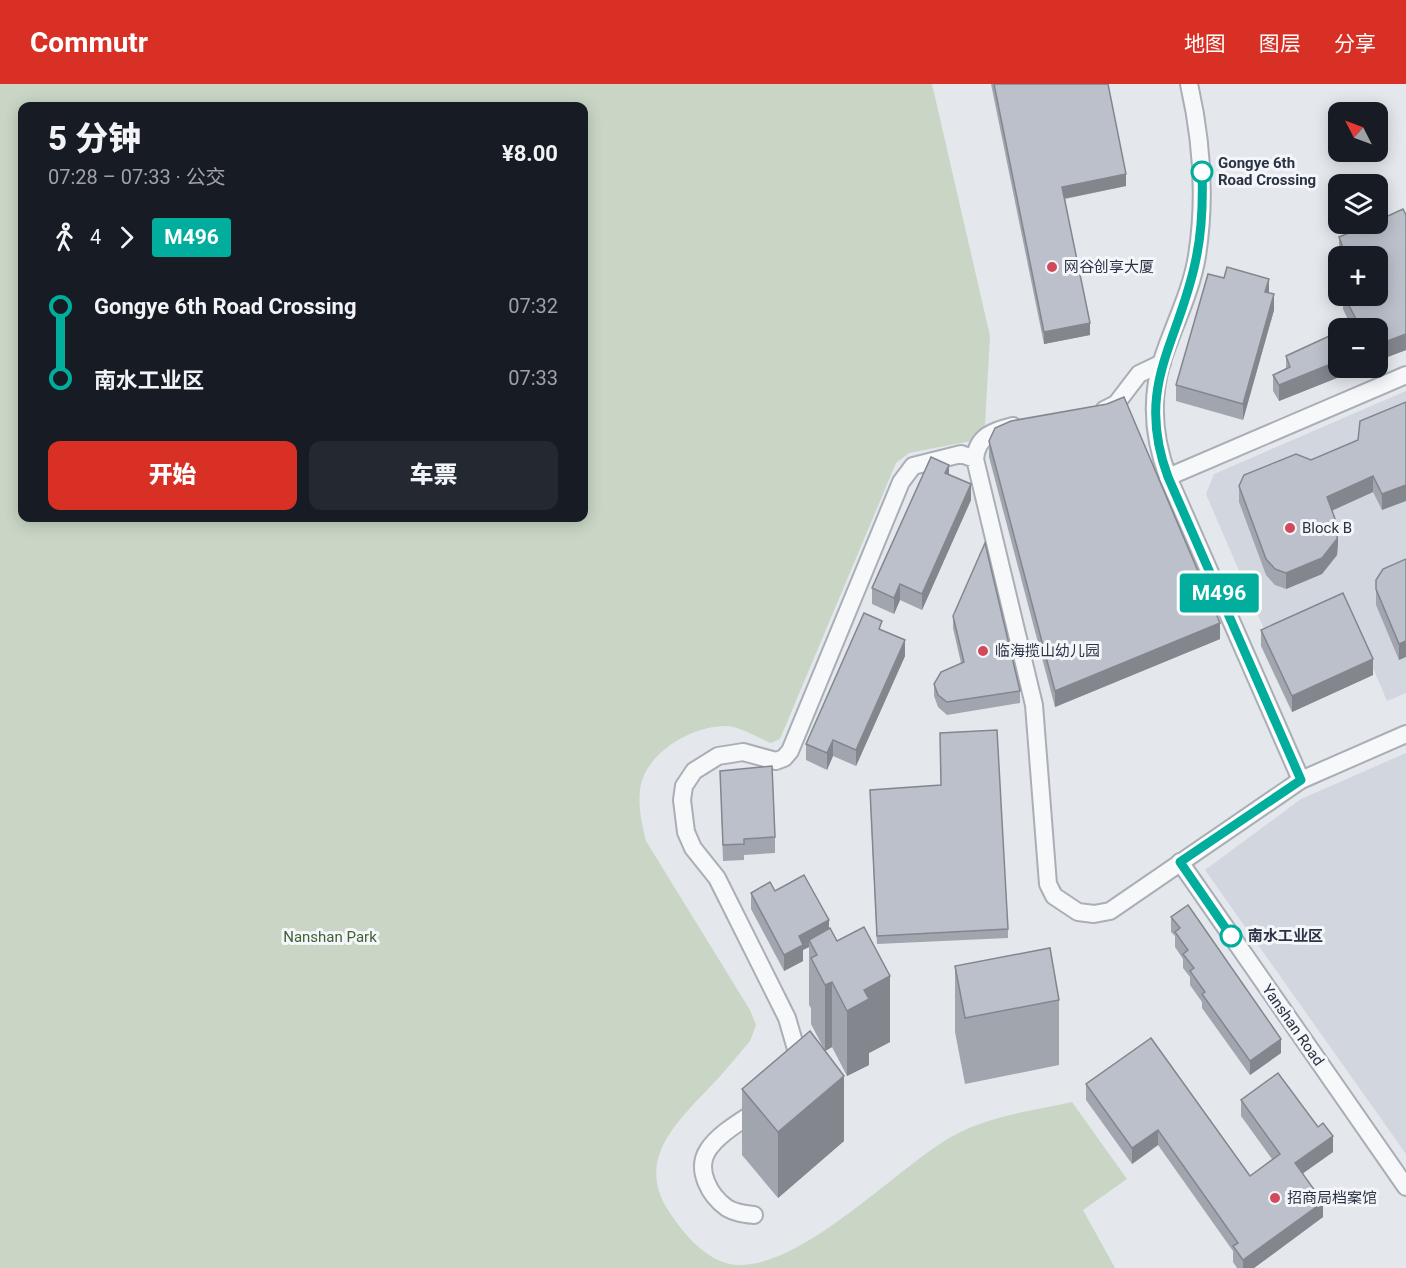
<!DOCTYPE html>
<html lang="zh">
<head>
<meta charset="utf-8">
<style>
	body { margin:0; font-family:Roboto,"Noto Sans SC",sans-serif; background:#242831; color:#f1f3f6; height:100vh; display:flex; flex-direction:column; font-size:22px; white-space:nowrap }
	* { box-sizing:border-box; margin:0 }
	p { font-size:20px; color:#9ea1a6 }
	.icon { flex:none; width:33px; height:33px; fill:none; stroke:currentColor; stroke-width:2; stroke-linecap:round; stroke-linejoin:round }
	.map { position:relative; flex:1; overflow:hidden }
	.side { position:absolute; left:18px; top:18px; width:570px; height:420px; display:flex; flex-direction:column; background:#171b24; border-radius:12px; box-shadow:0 3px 15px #0003 }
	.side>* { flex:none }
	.badge { padding:0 12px; border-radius:4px; font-size:21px; line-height:39px }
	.needle { width:39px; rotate:312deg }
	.buttons { position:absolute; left:1328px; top:18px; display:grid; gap:12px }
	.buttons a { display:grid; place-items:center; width:60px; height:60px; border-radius:12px; background:#171b24; box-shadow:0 3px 15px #0003; font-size:30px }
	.map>.badge { position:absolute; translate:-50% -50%; box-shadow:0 0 0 3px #fff }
	.legs { display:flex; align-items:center; gap:9px; height:66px; padding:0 30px; font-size:20px }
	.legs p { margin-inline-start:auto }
	.head { display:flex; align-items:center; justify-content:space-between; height:102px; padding:0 30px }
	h1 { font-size:33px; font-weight:800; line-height:45px }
	.cta { display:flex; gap:12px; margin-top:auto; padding:12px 30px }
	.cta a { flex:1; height:69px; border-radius:12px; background:#d93025; color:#fff; font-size:24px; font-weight:800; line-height:69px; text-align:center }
	.cta a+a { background:#242831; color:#f1f3f6 }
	ul { padding:0 30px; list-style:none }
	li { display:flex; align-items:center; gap:21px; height:72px; font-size:22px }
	li i { display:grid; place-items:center; width:9px; height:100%; margin:0 8px; background:currentColor }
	li i::after { content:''; width:15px; height:15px; margin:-8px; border:4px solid; border-radius:50%; background:#171b24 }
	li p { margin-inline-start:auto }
	li:first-child i { background:linear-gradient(#0000 50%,currentColor 0) }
	li:last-child i { background:linear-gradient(currentColor 50%,#0000 0) }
	header { display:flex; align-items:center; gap:36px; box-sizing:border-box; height:84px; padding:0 30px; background:#d93025; color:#fff }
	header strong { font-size:28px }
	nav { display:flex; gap:33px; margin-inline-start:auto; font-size:21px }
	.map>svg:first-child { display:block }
	.built { fill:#d2d6de }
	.green { fill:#c9d6c5; fill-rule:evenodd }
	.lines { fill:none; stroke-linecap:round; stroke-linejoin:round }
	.minor-casing { stroke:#a9aeb7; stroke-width:20 }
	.minor { stroke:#f7f8fa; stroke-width:16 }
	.wall { fill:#a1a5ae }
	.shaded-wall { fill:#83868d }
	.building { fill:#bbc0ca; stroke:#83868d; stroke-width:1.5 }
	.line-1-casing { stroke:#fff; stroke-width:14 }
	.line-1 { stroke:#01ad9c; stroke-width:9 }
	.stop-1-dot { fill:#fff; stroke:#01ad9c; stroke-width:3 }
	.poi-dot { fill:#d1495b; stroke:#f4f6f9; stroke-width:2 }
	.labels { text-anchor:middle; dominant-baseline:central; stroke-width:6; stroke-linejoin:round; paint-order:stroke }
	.stop-label { font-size:15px; font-weight:bold; fill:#2b3445; stroke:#f4f6f9; text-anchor:start }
	.poi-label { font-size:15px; fill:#2b3445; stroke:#f4f6f9; text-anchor:start }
	.park-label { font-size:15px; fill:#3f6138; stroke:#f4f6f9 }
	.street-label { font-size:15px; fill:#2b3445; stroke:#f4f6f9 }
</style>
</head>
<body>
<header>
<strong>Commutr</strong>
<nav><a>地图</a><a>图层</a><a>分享</a></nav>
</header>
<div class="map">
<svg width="1406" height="1184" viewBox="0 0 1406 1184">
	<rect width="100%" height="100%" fill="#e4e7ec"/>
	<g class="built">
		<polygon points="1406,307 1406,609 1387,617 1342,511 1264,545 1206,410 1214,390"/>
		<polygon points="1406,669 1406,1070 1205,786 1301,715"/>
	</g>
	<path class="green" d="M 0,0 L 932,0 L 990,252 L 984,358 L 981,355 L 909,369 L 896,379 L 780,655 L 771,659 C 758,654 741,643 727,642 C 693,641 644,669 640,706 C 638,724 642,740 646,757 L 750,926 L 756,941 L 750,957 C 736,973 723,990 708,1005 C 676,1039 636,1076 668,1126 C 683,1149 706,1178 736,1181 C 803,1184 894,1086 951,1053 C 987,1032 1032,1027 1072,1018 L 1127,1095 L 1083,1126 L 1115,1184 L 0,1184 ZM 22,22 L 584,22 L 584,434 L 22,434 Z"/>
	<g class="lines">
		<g class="minor-casing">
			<g id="minor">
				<path d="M 1189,0 C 1202,57 1206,114 1197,172 C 1191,209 1173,242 1162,277 C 1150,316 1154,356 1168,393 L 1301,696"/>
				<polyline points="1104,326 1116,320 1139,290 1162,279"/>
				<path d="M 975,375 C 977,352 993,347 1013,342"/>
				<polyline points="1168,393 1406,291"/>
				<polyline points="1180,778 1406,1103"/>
				<polyline points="796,981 796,965 787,934 717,794 693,764 686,748 682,716 684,702 694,687 718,672 743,668 776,677 784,674 790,667 901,398 913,382 961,370 975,375 1034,621 1048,800 1054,812 1078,828 1094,830 1110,827 1301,696 1406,650"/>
				<path d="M 754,1131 C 745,1130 735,1129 727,1124 C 710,1112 695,1086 708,1066 C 719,1049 742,1037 759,1025"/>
			</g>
		</g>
		<use href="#minor" class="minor"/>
	</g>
	<g class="wall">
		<polygon points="991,0 1108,0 1126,102 1065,115 1090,251 1044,260"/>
		<polygon points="1406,131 1406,266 1377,277 1377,244 1351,242 1343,225 1343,212 1377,212 1377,172 1341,172 1339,169 1339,153"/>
		<polygon points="1269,209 1274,226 1243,336 1176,317 1176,301"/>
		<polygon points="1286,272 1338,284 1362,284 1279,317 1273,307 1273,291 1286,285"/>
		<polygon points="1406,318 1382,426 1373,408 1332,426 1338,459 1337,471 1322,490 1286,505 1275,501 1266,491 1239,418 1239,402 1311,376 1358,356"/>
		<polygon points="989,357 1220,555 1055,623 989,373"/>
		<polygon points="949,390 971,416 922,526 900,516 894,530 872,520 872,504"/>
		<polygon points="1406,475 1399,576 1376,521 1376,505"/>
		<polygon points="953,532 1020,607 1020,619 947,631 938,623 934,612 934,600 961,579 953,544"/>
		<polygon points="882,546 905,572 856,682 833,672 827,686 806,676 806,660"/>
		<polygon points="1261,546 1373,591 1292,628 1261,562"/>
		<polygon points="720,687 775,753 775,769 744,771 744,776 723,777"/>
		<polygon points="870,714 1008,845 1008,854 877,860"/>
		<polygon points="775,807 829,845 890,958 869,969 869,981 847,992 832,963 825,967 844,1057 778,1114 742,1071 742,1005 825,967 811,940 811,924 809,921 809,863 803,866 803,877 784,887 751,825 751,809"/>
		<polygon points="1171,833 1281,969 1250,991 1202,924 1202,918 1190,901 1190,893 1183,884 1183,875 1175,863 1175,852 1171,848"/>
		<polygon points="955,882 1059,916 1059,981 965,1000 955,948"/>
		<polygon points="1086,1000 1250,1092 1272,1075 1241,1032 1241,1016 1333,1068 1303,1089 1323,1133 1254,1184 1237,1184 1233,1178 1233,1167 1158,1061 1132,1080 1086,1016"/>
	</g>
	<g class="shaded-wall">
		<polygon points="1126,90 1126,102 1062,115 1062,103"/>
		<polygon points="1269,195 1269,211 1265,208"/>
		<polygon points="1274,210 1274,226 1243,336 1243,320"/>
		<polygon points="1090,239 1090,251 1044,260 1044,248"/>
		<polygon points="1406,250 1406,266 1377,277 1377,261"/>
		<polygon points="1338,277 1338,284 1362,284 1279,317 1279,301"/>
		<polygon points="949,381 949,397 945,389"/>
		<polygon points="1373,392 1373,408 1327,429 1327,413"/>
		<polygon points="971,400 971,416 922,526 922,510"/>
		<polygon points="1406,401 1406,417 1382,426 1382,410"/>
		<polygon points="1338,443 1338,459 1337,471 1322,490 1286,505 1286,489"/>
		<polygon points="900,500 900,516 894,530 894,514"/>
		<polygon points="1220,539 1220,555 1055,623 1055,607"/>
		<polygon points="905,556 905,572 856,682 856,666"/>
		<polygon points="1406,557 1406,573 1399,576 1399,560"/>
		<polygon points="1373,575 1373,591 1292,628 1292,612"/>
		<polygon points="833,656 833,672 827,686 827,669"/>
		<polygon points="829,836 829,852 809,856 809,863 803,866 803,877 784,887 784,871 799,852"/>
		<polygon points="890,892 890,958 869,969 869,981 847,992 847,927 864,906"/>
		<polygon points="832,898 832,963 825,967 825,901"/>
		<polygon points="1281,955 1281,969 1250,991 1250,977"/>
		<polygon points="844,992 844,1057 778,1114 778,1048"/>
		<polygon points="1158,1046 1158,1061 1132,1080 1132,1064"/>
		<polygon points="1333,1052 1333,1068 1295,1095 1295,1079"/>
		<polygon points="1323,1118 1323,1133 1254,1184 1243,1184 1243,1176"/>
	</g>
	<g class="building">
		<polygon points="994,0 1108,0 1126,90 1062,103 1090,239 1044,248"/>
		<polygon points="1403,125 1406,131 1406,250 1377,261 1377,244 1345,244 1358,239 1344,212 1377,212 1377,172 1346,172 1339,153 1370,140 1377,140 1377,137"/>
		<polygon points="1227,183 1269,195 1265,208 1274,210 1243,320 1176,301 1208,190 1224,194"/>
		<polygon points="1338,248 1338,277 1279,301 1273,291 1290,283 1286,272"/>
		<polygon points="1124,313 1220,539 1055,607 989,357 995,344 1011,337 1107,320"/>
		<polygon points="1406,318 1406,401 1382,410 1373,392 1327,413 1338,443 1337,455 1322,474 1286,489 1275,485 1266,475 1239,402 1244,391 1296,370 1311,376 1358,356 1360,337"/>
		<polygon points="931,373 949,381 945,389 971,400 922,510 900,500 894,514 872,504"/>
		<polygon points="985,459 1020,607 947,618 938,611 934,600 941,588 964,578 953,532"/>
		<polygon points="1406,475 1406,557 1399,560 1376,505 1376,496 1383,485"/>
		<polygon points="1343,509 1373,575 1292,612 1261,546"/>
		<polygon points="864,529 882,537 879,545 905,556 856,666 833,656 827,669 806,660"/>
		<polygon points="997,646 1008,845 877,852 870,706 941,701 940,649"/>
		<polygon points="772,682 775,753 744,755 744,760 723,761 720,687"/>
		<polygon points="804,791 829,836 799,852 803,861 784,871 751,809 770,798 775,807"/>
		<polygon points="1188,821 1281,955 1250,977 1202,910 1205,908 1190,887 1194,884 1183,870 1188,866 1175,848 1180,844 1171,833"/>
		<polygon points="864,843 890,892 864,906 869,915 847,927 832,898 825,901 811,874 817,871 809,856 830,844 837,857"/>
		<polygon points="1050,864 1059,916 965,934 955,882"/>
		<polygon points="810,947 844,992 778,1048 742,1005"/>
		<polygon points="1151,954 1250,1092 1280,1070 1241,1016 1278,989 1318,1043 1323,1039 1333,1052 1295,1079 1323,1118 1243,1176 1233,1162 1238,1159 1158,1046 1132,1064 1086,1000"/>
	</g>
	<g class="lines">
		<g class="line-1-casing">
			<path id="line-1" d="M 1202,88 C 1203,116 1202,147 1196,175 C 1179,260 1134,301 1168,393 L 1301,696 L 1180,778 L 1231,852"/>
		</g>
		<use href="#line-1" class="line-1"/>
	</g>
	<g class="stop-1-dot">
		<circle cx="1202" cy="88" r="10"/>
		<circle cx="1231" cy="852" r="10"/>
	</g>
	<g class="poi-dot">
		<circle cx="1052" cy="183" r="6"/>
		<circle cx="1290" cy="444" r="6"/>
		<circle cx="983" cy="567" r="6"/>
		<circle cx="1275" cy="1114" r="6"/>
	</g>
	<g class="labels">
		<g class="stop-label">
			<text x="1218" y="79">Gongye 6th<tspan x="1218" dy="17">Road Crossing</tspan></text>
			<text x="1248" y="852">南水工业区</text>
		</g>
		<g class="poi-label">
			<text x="1064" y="183">网谷创享大厦</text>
			<text x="1302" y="444">Block B</text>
			<text x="995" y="567">临海揽山幼儿园</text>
			<text x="1287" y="1114">招商局档案馆</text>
		</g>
		<g class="park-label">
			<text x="330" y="853">Nanshan Park</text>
		</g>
		<g class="street-label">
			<text transform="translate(1293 941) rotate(55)">Yanshan Road</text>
		</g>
	</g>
</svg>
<div class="buttons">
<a><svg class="needle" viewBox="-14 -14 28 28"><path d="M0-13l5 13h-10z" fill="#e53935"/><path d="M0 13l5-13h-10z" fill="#9ea1a6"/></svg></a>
<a><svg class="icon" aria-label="layers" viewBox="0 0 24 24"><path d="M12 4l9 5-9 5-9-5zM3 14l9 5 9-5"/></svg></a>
<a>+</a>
<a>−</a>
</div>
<b class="badge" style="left:1219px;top:509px;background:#01ad9c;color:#fff">M496</b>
<section class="side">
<div class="head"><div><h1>5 分钟</h1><p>07:28 – 07:33 · 公交</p></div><b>¥8.00</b></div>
<div class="legs"><svg class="icon" aria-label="walk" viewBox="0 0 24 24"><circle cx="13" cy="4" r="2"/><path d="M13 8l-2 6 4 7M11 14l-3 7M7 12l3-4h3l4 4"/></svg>4<svg class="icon" aria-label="forward" viewBox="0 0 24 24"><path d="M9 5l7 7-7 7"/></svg><b class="badge" style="background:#01ad9c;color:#fff">M496</b></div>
<ul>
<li><i style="color:#01ad9c"></i><b>Gongye 6th Road Crossing</b><p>07:32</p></li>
<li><i style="color:#01ad9c"></i><b>南水工业区</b><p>07:33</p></li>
</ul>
<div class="cta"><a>开始</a><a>车票</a></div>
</section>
</div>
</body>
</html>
